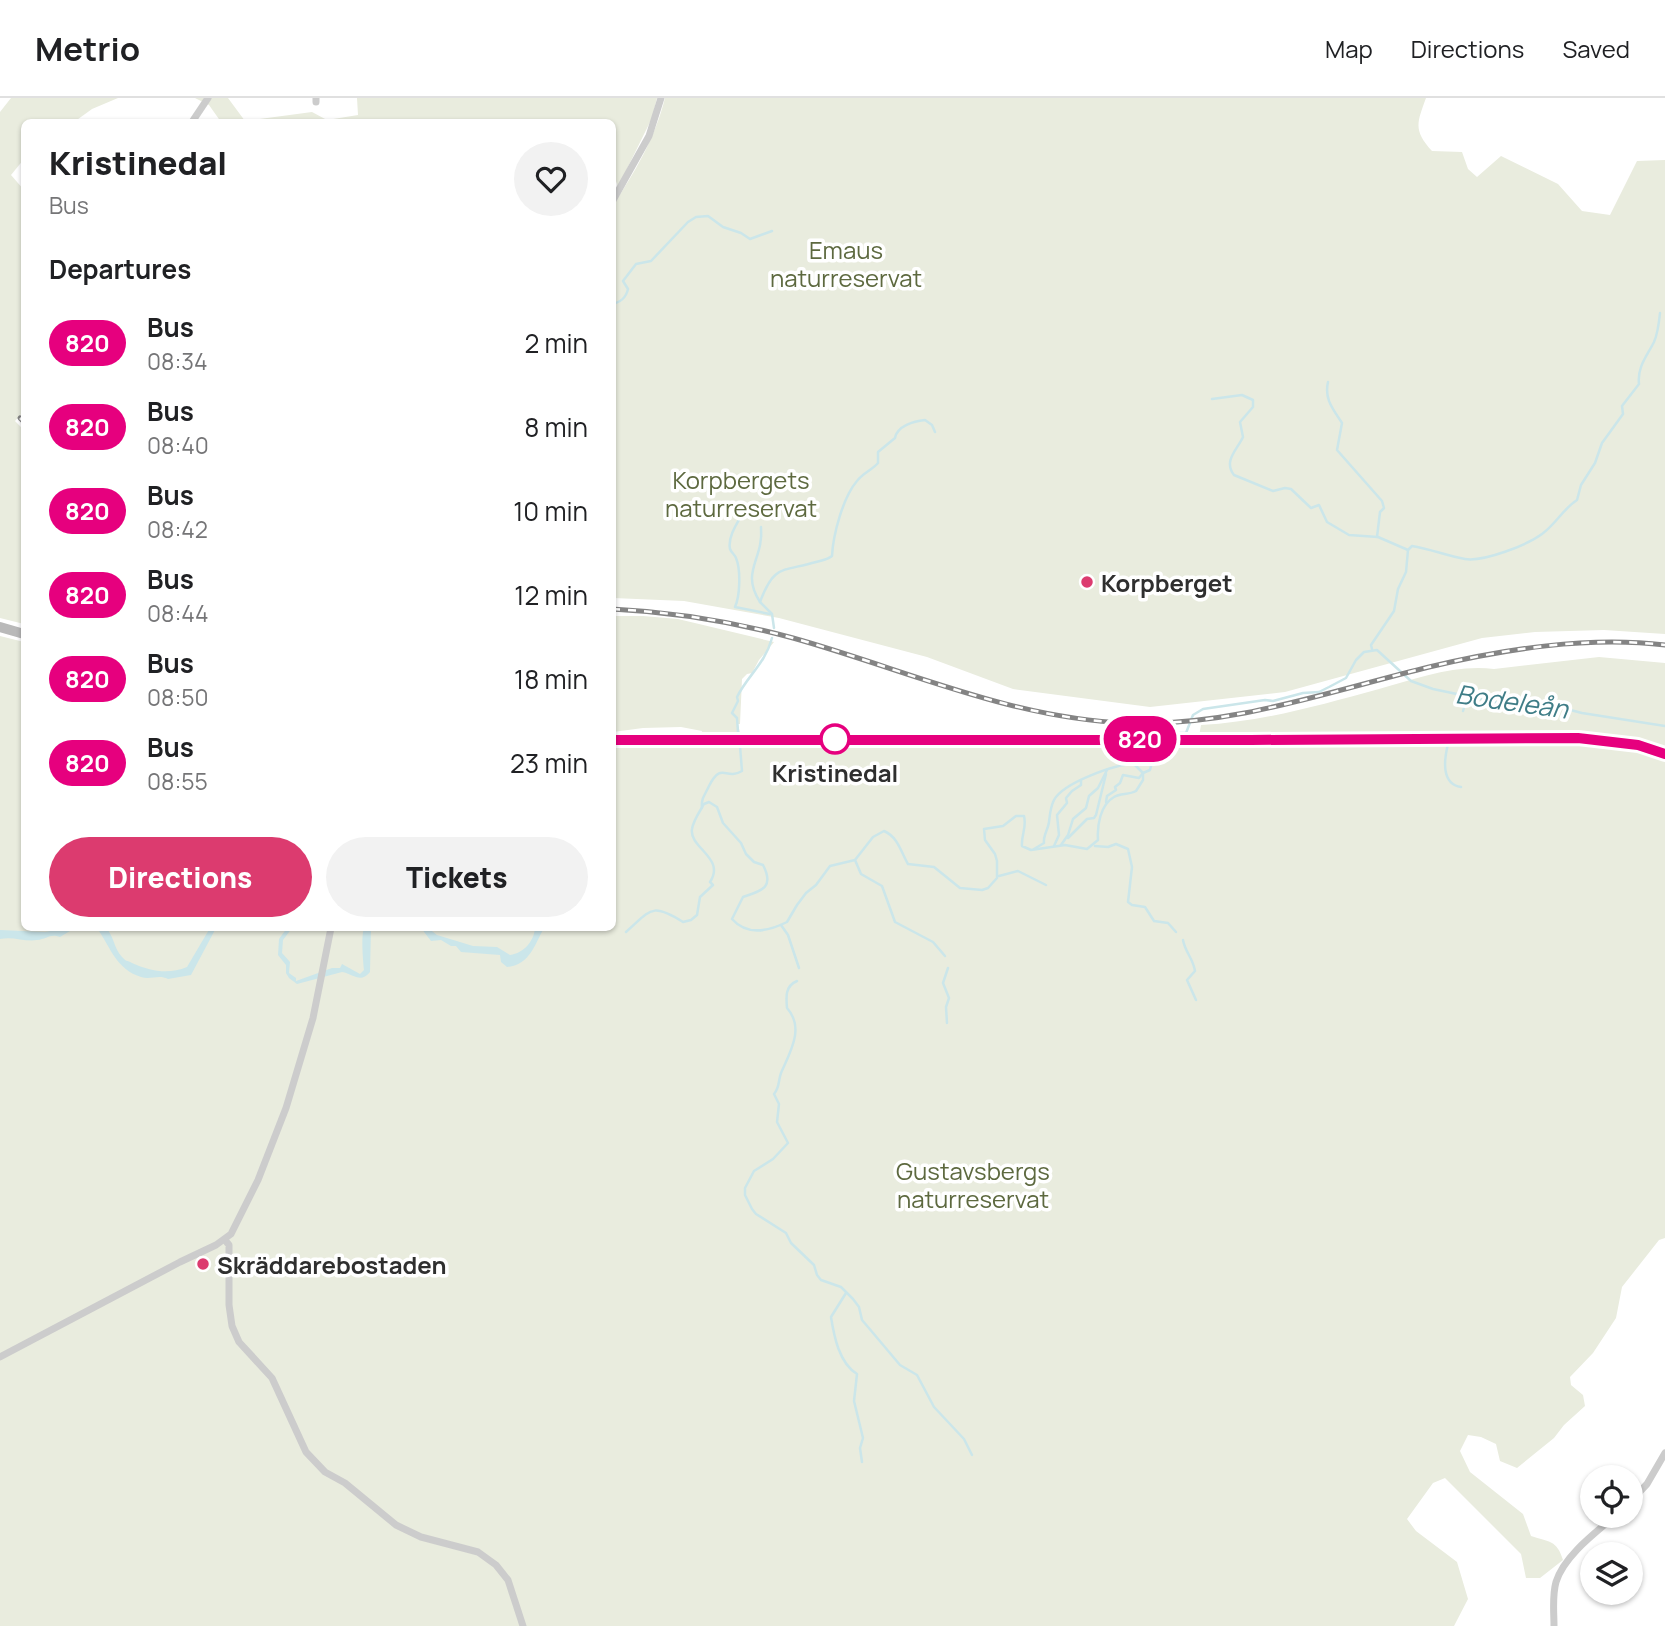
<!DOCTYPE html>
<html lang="en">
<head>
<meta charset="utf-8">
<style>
	body { margin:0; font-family:Manrope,sans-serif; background:#f2f2f2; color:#202124; height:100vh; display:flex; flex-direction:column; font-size:26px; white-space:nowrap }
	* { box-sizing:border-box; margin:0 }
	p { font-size:23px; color:#757577 }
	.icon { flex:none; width:38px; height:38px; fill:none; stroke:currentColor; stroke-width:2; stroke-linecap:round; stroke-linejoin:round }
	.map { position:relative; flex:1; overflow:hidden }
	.side { position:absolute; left:21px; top:21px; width:595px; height:812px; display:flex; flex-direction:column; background:#fff; border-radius:10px; box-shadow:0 2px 5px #0004 }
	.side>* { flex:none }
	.badge { padding:0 14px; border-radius:23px; font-size:24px; line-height:46px }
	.buttons { position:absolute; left:1580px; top:1367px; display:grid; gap:14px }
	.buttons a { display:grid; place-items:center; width:63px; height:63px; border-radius:50%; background:#fff; box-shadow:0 2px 5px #0004; font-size:35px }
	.map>.badge { position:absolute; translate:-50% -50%; box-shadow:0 0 0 4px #fff }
	h2 { padding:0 28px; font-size:26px; line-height:63px }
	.round { display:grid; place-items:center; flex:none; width:74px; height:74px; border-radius:37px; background:#f2f2f2 }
	.head { display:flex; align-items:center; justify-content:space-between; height:119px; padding:0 28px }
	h1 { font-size:33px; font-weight:800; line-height:52px }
	.primary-button { display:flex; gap:14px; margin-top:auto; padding:14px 28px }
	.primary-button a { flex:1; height:80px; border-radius:42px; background:#dc3b6f; color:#fff; font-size:28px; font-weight:800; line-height:80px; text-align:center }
	.primary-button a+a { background:#f2f2f2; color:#202124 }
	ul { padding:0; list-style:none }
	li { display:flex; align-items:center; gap:21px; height:84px; padding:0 28px }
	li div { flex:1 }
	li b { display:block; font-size:26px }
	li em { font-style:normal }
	li .badge { min-width:77px; font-weight:700; text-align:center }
	header { display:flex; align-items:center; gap:42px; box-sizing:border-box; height:98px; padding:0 35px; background:#fff; border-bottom:2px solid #e0e0e0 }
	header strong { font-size:33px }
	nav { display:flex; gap:38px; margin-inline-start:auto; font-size:24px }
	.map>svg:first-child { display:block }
	.green { fill:#e9ecde }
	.water { fill:#cbe6ea }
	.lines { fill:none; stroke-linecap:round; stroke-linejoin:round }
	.stream { stroke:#cbe6ea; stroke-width:2.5 }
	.street { stroke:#ccc; stroke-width:7 }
	.secondary { stroke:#b9b9b9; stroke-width:10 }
	.rail-casing { stroke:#848484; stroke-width:5 }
	.rail { stroke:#fff; stroke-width:2.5; stroke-dasharray:8; stroke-linecap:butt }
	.line-casing { stroke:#fff; stroke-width:16 }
	.line { stroke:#e6007e; stroke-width:10 }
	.poi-dot { fill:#dc3b6f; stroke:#fff; stroke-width:2.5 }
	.stop-dot { fill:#fff; stroke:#e6007e; stroke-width:3.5 }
	.labels { text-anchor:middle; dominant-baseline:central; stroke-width:7; stroke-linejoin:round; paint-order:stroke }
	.park-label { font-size:24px; fill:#5d693f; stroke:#fff }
	.poi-label { font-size:24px; font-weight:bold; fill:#2f2f2f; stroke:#fff; text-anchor:start }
	.stop-label { font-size:24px; font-weight:bold; fill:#2f2f2f; stroke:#fff }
	.water-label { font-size:26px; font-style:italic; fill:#3f7d87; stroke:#fff }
</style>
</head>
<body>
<header>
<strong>Metrio</strong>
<nav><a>Map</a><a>Directions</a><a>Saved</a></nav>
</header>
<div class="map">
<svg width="1665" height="1528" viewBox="0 0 1665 1528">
	<rect width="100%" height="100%" fill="#fff"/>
	<g class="green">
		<polygon points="11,0 118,0 92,11 74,24 24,24 24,61 11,77 24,92 24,313 15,323 24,332 24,526 0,520 0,14"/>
		<polygon points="195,0 228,0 245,23 312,14 327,22 358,17 357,0 657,0 652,20 618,89 613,74 612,24 221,24 209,7"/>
		<path d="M 665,0 L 1426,0 C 1417,25 1413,32 1432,53 L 1462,54 L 1468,71 L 1477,79 L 1501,58 L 1558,86 L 1582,113 L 1610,117 L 1637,63 L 1665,62 L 1665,536 L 1604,532 L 1535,534 L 1482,540 L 1285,594 L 1150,609 L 1013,591 L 927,559 L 779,520 L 684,503 L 613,500 L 612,109 C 635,74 655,40 665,0 Z"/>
		<path d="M 613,518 L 643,518 L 678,521 L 774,544 L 759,562 L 752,575 L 747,576 L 742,581 L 740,626 L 738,626 L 742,644 L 1198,644 L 1201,627 C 1262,624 1320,607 1379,591 C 1416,581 1455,566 1494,571 L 1599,559 L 1665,565 L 1665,1140 L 1659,1142 L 1622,1189 L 1616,1220 L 1593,1255 L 1570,1279 L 1571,1287 L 1583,1297 L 1585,1308 L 1564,1327 L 1554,1340 L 1517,1370 L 1500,1363 L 1496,1346 L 1481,1339 L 1468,1337 L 1460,1353 L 1470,1374 L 1523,1416 L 1531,1438 C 1549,1444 1557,1442 1563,1462 L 1540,1480 L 1526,1480 L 1521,1456 L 1445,1380 L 1433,1385 L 1407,1421 L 1416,1433 L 1457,1464 L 1468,1501 L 1454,1528 L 0,1528 L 0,538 L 24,544 L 24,830 L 612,830 L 613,643 L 700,643 L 702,633 L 681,629 L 643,630 L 613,634 Z"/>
	</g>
	<g class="water">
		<path d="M 67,830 L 75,830 L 60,839 C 50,835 47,841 37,842 C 25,844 13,838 0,841 L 0,832 L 45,834 Z"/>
		<path d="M 97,830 L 106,830 C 114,838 114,851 122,859 C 128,865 125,861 132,865 C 150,873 168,877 187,869 L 210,830 L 216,830 L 191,877 L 168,881 C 159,876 151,882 141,879 C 116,871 111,850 97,830 Z"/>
		<path d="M 287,830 L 292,830 L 283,842 L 282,855 L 290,864 L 289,875 L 296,880 L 296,883 L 332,870 L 340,870 L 342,866 L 360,876 L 364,872 C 363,861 361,838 364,830 L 371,830 L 370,874 C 360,886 354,876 342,874 L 297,886 L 289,880 L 286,875 L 286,867 L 278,857 L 279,841 Z"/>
		<path d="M 421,830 L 428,830 L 437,837 L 473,848 L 497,849 L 510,857 C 524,855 534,843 535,830 L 544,830 C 535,846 530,867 507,869 L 501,864 L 500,857 L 461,854 L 456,848 L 451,848 L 441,842 L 431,843 Z"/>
	</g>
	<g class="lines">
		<g class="stream">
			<path d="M 612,206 C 621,204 626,200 628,191 L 623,183 L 636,166 L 651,163 L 688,124 L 696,119 L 708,118 L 723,129 L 741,135 L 750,141 L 772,133"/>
			<path d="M 1328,284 C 1324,301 1333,311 1342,325 L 1337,352 L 1382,403 L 1384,410 L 1380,414 L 1377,439"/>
			<path d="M 1212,301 L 1242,297 L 1253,302 L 1253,309 L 1240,324 L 1243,339 C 1237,352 1223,363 1234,377 L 1273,393 L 1285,390 L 1291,391 L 1311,410 L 1319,407 L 1327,424 L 1349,437 L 1378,439 L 1408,452"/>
			<path d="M 746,409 C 741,420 727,437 730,451 C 731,454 735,457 736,460 C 741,472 740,498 735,509 L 770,516"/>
			<path d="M 760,504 C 740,473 764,462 761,429"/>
			<path d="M 774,530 L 772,516 L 760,504 C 774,466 782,474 816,464 C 823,462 827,462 832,458 C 833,437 843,399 857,383 C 863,375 872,372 878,365 L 878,354 L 895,340 C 897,328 914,323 925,322 L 932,327 L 935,334"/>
			<path d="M 1372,551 L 1371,547 L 1394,513 L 1398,491 L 1406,474 L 1408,452 L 1412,448 C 1430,451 1448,458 1465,461 C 1484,464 1527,447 1542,436 C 1556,426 1563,411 1577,402 L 1581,387 L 1595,365 L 1602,345 L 1623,316 L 1622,308 L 1639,286 C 1637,269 1647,258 1654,244 C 1658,235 1659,225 1660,215"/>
			<polyline points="1463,613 1467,600"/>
			<path d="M 738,634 L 737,620 L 732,615 L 738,603 L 737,599 C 748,577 765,566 772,540"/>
			<polyline points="1167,638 1169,635 1186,635 1193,617 1203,611 1265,602 1273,603 1303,595 1319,594 1329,589 1346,580 1356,562 1364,554 1377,552 1411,583 1433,591 1509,607 1539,604 1582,615 1665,628"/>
			<path d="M 1448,646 C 1444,662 1441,686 1461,689"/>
			<polyline points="1106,704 1107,698 1116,692 1115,689 1120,685 1123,677 1139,680 1143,675"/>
			<path d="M 702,710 C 701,700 705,697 709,688 C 722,663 725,683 742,673 L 740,648"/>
			<polyline points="1068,740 1087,721 1094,720 1096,717 1106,676"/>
			<polyline points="1061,747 1068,737 1073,721 1086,710 1089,698 1098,690 1107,672"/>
			<polyline points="1054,748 1059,737 1057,717 1067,705 1066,700 1072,693 1081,687 1081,683"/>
			<polyline points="1095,748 1108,749 1116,746 1128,751 1132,769 1128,804 1132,807 1145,809 1154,823 1168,825 1176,834"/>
			<path d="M 1034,751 L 1044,745 C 1043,737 1048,732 1049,724 C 1050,717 1050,710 1054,702 C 1063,685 1115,666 1134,666 L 1143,675"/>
			<polyline points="855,762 861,776 882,788 895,824 933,844 945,858"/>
			<polyline points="999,778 1018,773 1046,787"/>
			<polyline points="781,827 788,837 799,870"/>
			<path d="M 626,834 C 651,812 651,804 683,824 L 691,822 L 697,817 L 700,799 L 713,787 L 710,784 C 726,760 689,750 692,731 C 693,723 700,713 704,706 L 709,704 L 717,709 L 723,725 L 741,745 L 746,756 L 754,764 L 763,767 C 775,790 761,793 743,799 L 732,821 C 747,838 769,833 787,824 L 797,807 L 806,795 L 816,787 L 830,768 L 855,762 L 873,739 L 884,733 C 898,739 901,754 908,766 L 934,769 L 960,790 L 982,792 L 988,790 L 997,780 L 997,763 L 995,756 L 985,742 L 984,731 L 1003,728 L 1016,718 L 1024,718 C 1027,730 1021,737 1022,748 L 1031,752 L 1065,747 L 1087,751 L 1098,742 C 1097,728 1100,707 1114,699 C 1120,695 1129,697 1136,693 L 1143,682 L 1143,675 L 1150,672 L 1152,664 L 1163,644"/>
			<path d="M 1183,842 C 1185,854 1193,860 1195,873 L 1187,882 L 1196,902"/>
			<path d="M 797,883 C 785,888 786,899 787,910 C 805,930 790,954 781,975 C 778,983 780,989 774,996 L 779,1006 L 777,1024 L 788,1045 L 773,1061 L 754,1073 L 745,1090 L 745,1097 L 752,1111 L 756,1116 L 786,1135 L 791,1145 L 814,1167 L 817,1177 L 821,1182 L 841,1189 L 853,1201 L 859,1209 L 862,1222 L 868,1229 L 900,1267 L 917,1277 L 934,1309 L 964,1341 L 972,1357"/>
			<polyline points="947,925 946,909 949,900 943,885 948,870"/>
			<path d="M 846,1195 L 831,1219 C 834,1238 839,1265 857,1276 L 854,1303 L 863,1340 L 860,1350 L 862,1364"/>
		</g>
		<g class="street">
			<polyline points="316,0 316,4"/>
			<polyline points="192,24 208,0"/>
			<polyline points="612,104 649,38 661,0"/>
			<polyline points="225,1142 229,1147 229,1207 232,1228 239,1244 272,1280 306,1354 325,1374 345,1385 396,1427 421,1439 478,1454 496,1467 508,1482 523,1528"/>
			<polyline points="0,1259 180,1164 216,1147 231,1136 258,1082 286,1010 313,920 331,830"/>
			<polyline points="1631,1403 1647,1386 1665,1355"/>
			<path d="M 1554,1528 C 1554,1514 1552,1498 1556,1484 C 1564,1458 1595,1435 1615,1418"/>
		</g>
		<g class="secondary">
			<polyline points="0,529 24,536"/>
			<polyline points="612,641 1251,642 1392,640 1578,640 1638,647 1665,656"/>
		</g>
		<g class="rail-casing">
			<g id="rail">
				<polyline points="20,320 24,324"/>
				<path d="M 612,511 C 674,514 734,524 793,540 C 904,571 1012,621 1128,625 C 1231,629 1330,593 1429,569 C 1505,551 1587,538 1665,547"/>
			</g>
		</g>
		<use href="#rail" class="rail"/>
	</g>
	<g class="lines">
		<g class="line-casing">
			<polyline id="line" points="612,642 1251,642 1578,640 1638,647 1665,656"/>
		</g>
		<use href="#line" class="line"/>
	</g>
	<g class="poi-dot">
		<circle cx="1087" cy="484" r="7"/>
		<circle cx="203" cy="1166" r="7"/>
	</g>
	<circle class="stop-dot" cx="835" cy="641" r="14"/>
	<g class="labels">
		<g class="park-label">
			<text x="846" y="151">Emaus<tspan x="846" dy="28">naturreservat</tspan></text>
			<text x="741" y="381">Korpbergets<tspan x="741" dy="28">naturreservat</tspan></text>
			<text x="973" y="1072">Gustavsbergs<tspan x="973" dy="28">naturreservat</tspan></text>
		</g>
		<g class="poi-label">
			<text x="1101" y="484">Korpberget</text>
			<text x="217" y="1166">Skräddarebostaden</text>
		</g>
		<g class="stop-label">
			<text x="835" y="674">Kristinedal</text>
		</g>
		<g class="water-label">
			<text transform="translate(1512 603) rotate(8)">Bodeleån</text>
		</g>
	</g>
</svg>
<div class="buttons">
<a><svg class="icon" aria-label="locate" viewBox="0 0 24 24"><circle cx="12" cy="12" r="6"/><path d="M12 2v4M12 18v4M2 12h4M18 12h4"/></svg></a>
<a><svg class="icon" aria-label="layers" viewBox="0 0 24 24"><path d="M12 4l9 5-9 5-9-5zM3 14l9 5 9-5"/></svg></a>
</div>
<b class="badge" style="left:1140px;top:641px;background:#e6007e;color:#fff">820</b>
<section class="side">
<div class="head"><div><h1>Kristinedal</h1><p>Bus</p></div><a class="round"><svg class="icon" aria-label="heart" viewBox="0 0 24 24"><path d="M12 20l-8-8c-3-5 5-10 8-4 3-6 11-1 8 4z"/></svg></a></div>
<h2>Departures</h2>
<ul>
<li><span class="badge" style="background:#e6007e;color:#fff">820</span><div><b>Bus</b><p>08:34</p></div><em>2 min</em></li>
<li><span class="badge" style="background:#e6007e;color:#fff">820</span><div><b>Bus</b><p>08:40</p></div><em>8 min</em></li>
<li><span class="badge" style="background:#e6007e;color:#fff">820</span><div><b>Bus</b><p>08:42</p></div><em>10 min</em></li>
<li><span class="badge" style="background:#e6007e;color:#fff">820</span><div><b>Bus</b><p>08:44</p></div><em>12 min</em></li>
<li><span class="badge" style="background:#e6007e;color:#fff">820</span><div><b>Bus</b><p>08:50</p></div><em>18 min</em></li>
<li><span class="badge" style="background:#e6007e;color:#fff">820</span><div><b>Bus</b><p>08:55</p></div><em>23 min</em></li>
</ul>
<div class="primary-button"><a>Directions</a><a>Tickets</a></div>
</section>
</div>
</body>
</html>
